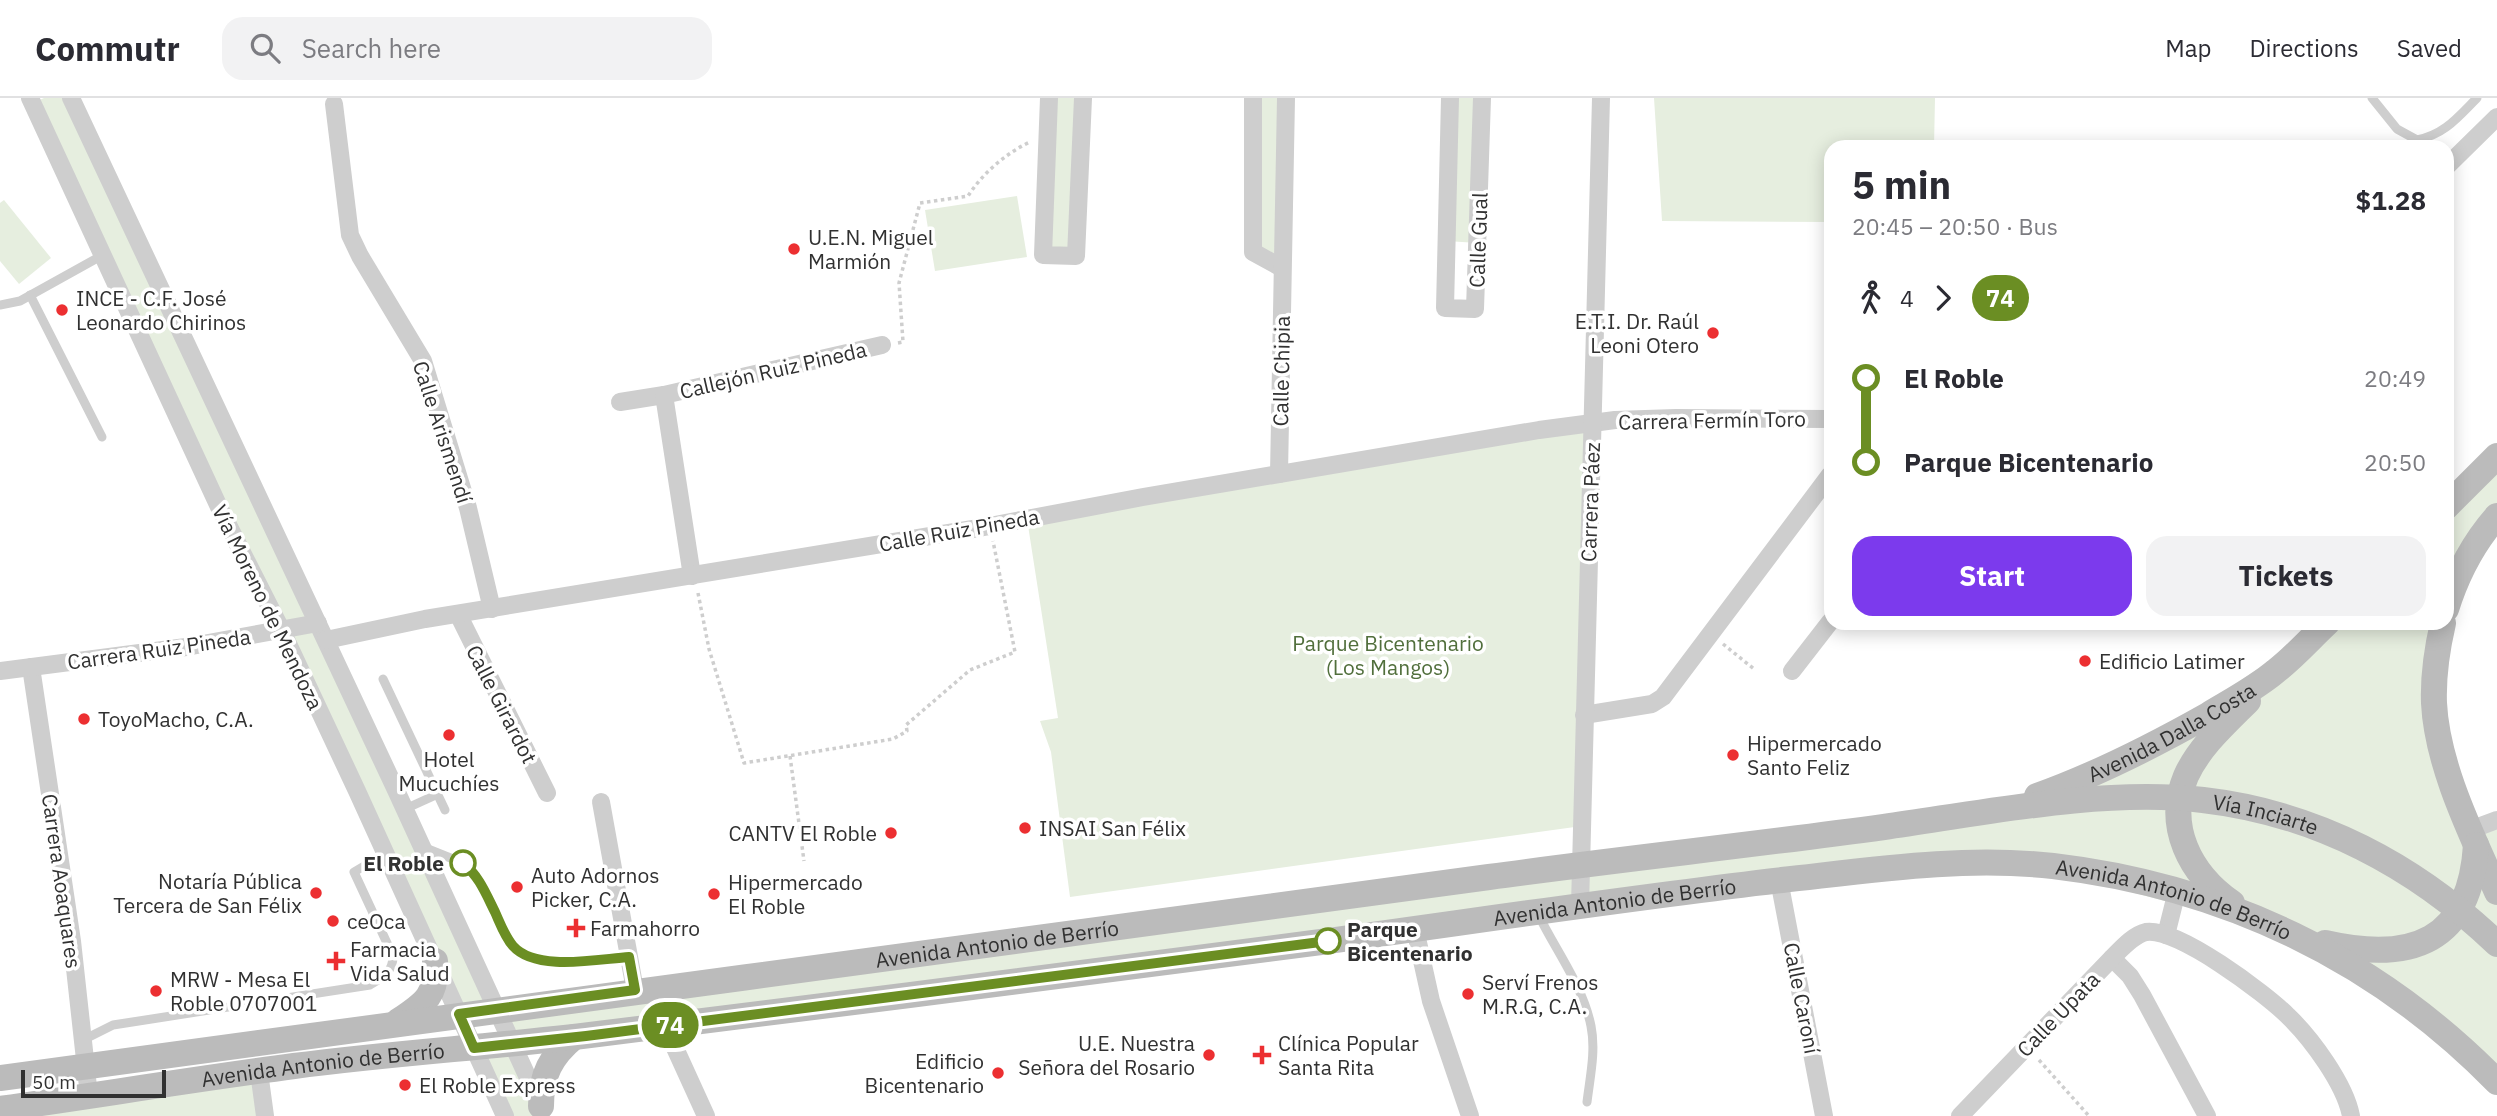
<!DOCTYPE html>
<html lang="en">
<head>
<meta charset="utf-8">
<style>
	body { margin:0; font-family:"IBM Plex Sans",sans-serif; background:#f2f2f3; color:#2b2b33; height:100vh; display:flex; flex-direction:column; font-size:26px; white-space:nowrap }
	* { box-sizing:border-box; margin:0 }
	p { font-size:23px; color:#7c7c81 }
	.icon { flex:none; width:38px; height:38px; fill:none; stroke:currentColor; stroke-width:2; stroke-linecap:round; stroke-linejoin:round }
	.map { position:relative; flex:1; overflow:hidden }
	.drawer { position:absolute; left:1824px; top:42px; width:630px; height:490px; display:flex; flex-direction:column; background:#fff; border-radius:21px; box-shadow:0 4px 18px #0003 }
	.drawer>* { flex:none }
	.badge { padding:0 14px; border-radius:23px; font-size:24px; line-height:46px }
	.scale { position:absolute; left:21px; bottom:18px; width:145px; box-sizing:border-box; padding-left:7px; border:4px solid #313131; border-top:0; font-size:19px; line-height:24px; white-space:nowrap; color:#313131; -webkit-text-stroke:5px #fff; paint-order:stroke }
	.map>.badge { position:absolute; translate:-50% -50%; box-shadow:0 0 0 4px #fff }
	.legs { display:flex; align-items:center; gap:10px; height:77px; padding:0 28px; font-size:23px }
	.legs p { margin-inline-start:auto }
	.head { display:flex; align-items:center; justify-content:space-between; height:119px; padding:0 28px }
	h1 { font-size:38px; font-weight:800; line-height:52px }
	.primary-button { display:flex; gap:14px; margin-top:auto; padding:14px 28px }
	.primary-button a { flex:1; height:80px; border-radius:21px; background:#7c3aed; color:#fff; font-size:28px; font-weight:800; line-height:80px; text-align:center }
	.primary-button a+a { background:#f2f2f3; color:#2b2b33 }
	ul { padding:0 28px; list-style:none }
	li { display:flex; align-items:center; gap:24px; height:84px; font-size:26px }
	li i { display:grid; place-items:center; width:10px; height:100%; margin:0 9px; background:currentColor }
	li i::after { content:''; width:18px; height:18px; margin:-9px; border:5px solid; border-radius:50%; background:#fff }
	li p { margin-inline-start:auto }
	li:first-child i { background:linear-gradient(#0000 50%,currentColor 0) }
	li:last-child i { background:linear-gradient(currentColor 50%,#0000 0) }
	header { display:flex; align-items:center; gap:42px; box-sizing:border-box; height:98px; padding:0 35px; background:#fff; border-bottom:2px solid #e1e1e2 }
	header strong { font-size:33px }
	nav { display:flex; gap:38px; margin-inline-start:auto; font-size:24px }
	.search { width:490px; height:63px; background:#f2f2f3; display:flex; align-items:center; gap:18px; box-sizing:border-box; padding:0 24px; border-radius:21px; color:#7c7c81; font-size:26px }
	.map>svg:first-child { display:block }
	.green { fill:#e6eedf }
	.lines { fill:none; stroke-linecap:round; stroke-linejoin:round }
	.path { stroke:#cecece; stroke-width:3.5; stroke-dasharray:3.5 3.5; stroke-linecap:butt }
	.lane { stroke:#cecece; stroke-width:9 }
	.street { stroke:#cecece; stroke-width:18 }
	.secondary { stroke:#bbb; stroke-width:26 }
	.line-1-casing { stroke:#fff; stroke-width:16 }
	.line-1 { stroke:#6b8e23; stroke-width:10 }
	.poi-dot { fill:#ec2f31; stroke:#fff; stroke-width:2.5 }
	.stop-1-dot { fill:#fff; stroke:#6b8e23; stroke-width:3.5 }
	.labels { text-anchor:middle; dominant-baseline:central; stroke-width:7; stroke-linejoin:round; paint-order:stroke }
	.poi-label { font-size:21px; fill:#313131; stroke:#fff; text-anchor:start }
	.street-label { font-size:21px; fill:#313131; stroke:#fff }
	.park-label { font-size:21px; fill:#516f3c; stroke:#fff }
	.stop-label { font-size:21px; font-weight:bold; fill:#313131; stroke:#fff; text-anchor:end }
</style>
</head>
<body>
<header>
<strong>Commutr</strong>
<div class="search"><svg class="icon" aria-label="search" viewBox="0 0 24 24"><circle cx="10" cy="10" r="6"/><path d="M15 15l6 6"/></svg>Search here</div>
<nav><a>Map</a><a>Directions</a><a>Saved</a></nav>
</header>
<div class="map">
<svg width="2497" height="1018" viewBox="0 0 2497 1018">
	<rect width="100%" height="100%" fill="#fff"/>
	<g class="green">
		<polygon points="44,0 71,0 493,909 461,914 33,5"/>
		<polygon points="1049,0 1083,0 1076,158 1043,157"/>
		<polygon points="1253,0 1286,0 1282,170 1252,152"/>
		<polygon points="1450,0 1482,0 1478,145 1446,143"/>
		<polygon points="1654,0 1935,0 1934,49 1830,49 1830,124 1662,123"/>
		<polygon points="1017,98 1027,159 935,173 925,112"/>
		<polygon points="4,102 51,160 19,186 0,163 0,105"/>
		<polygon points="1593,325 1582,728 1070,799 1051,654 1040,623 1058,620 1027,421"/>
		<polygon points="2497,358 2497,418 2447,511 2447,409"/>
		<polygon points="2327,525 2443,525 2435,579 2470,732 2497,722 2497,984 2303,840 2023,765 512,946 546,1018 505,1018 474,950 512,945 497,911 1996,713 2118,664"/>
		<polygon points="259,974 265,1018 0,1018"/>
	</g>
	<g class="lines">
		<g class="path">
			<path d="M 898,245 L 903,244 L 899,185 L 920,105 L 968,98 C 982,76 1006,55 1030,44"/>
			<polyline points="698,495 709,551 744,665 893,641 907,633 906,627 970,572 1015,554 993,443"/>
			<polyline points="1723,546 1754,571"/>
			<polyline points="790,658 804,763"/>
			<polyline points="2039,962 2089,1018"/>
		</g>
		<g class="lane">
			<path d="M 2372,0 L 2397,31 L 2417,42 C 2445,36 2457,20 2477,0"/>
			<polyline points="30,197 102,339"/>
			<polyline points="0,207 20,203 101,158"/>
			<polyline points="383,581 445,712"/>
			<polyline points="405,711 438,696"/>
			<path d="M 423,749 L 463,765 L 473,774 C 488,796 495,826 512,847 C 534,874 599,861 629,859"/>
			<path d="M 1538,816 C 1556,853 1583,888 1591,928 C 1596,953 1590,979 1587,1004"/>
			<path d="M 83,942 L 113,927 L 370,887 C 383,879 393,874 393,858 L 354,774 L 386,755"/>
		</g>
		<g class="street">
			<polyline points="30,0 219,409 282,533 357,693 505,1018"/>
			<polyline points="71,0 395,690 540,1006"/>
			<polyline points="1049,0 1043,157 1076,158 1083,0"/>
			<polyline points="1253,0 1253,154 1282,170"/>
			<polyline points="1450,0 1445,210 1475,211 1482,0"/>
			<polyline points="334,6 350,137 360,158 423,263 468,410 492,511"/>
			<polyline points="2446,69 2497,19"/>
			<polyline points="620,304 664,297"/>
			<polyline points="1279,376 1286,0"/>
			<polyline points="692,478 664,297 882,247"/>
			<polyline points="458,516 547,695"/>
			<polyline points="326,542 425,521 979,430 1143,399 1539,332 1615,322 1676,320 1830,321"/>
			<polyline points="31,569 72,843 89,998"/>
			<polyline points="0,573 186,549 318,525"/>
			<polyline points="1792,573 1830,524"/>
			<polyline points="1584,617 1652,606 1663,599 1830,377"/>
			<polyline points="601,704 635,892"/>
			<polyline points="2470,732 2497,722"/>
			<polyline points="1779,782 1824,1018"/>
			<polyline points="1580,808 1601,0"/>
			<polyline points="1415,831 1431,903 1470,1018"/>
			<polyline points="2166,837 2177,793"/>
			<polyline points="2112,860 2130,878 2142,897 2207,1018"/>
			<polyline points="665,928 706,1018"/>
			<polyline points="259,974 265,1018"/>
			<path d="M 1960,1018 L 2112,860 C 2121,851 2133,837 2146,834 C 2177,829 2266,896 2288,918 C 2311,940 2345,986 2351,1018"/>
		</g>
		<g class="secondary">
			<polyline points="2446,409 2497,358"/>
			<path d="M 2446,511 C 2457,476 2473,445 2497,418"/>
			<path d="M 2443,525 C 2437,551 2433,578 2434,605 C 2437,668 2472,737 2497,794"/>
			<path id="s1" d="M 2037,698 C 2096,677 2153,648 2208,617 C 2231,603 2256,590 2276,573 C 2294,559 2310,541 2327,525"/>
			<path d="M 2232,805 C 2190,776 2165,728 2186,678 C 2199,649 2226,625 2248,603"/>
			<path d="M 2325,845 C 2412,865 2470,844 2476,747"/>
			<path d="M 397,924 C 424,906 438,898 435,863"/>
			<path id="s2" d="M 0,980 C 496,912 993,847 1489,779 C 1621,761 1752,747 1884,729 C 1983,715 2104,690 2203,702 C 2316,715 2416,768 2497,846"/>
			<path d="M 541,1008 C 541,977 551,958 574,939"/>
			<path id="s3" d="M 0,1011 C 98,997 196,981 294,968 C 392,955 492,949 590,937 C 834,907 1077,876 1321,844 C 1475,823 1628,800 1782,782 C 1872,772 1962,758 2053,768 C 2223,788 2376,860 2497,984"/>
		</g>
	</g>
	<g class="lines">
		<g class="line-1-casing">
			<path id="line-1" d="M 463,765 C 479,778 486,796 495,814 C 500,825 505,839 513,848 C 536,874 598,861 629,859 L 635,892 L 459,916 L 474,950 L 586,938 L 1328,843"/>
		</g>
		<use href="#line-1" class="line-1"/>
	</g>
	<g class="poi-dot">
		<circle cx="794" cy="151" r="7"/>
		<circle cx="62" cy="212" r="7"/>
		<circle cx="1713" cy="235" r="7"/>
		<circle cx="2085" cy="563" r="7"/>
		<circle cx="84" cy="621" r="7"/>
		<circle cx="449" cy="637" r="7"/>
		<circle cx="1733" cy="657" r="7"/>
		<circle cx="1025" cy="730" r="7"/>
		<circle cx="891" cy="735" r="7"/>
		<circle cx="517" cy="789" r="7"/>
		<circle cx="316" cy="795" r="7"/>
		<circle cx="714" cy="796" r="7"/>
		<circle cx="333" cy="823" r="7"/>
		<path d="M572.5 819.5h7v7h7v7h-7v7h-7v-7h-7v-7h7z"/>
		<path d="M332.5 852.5h7v7h7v7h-7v7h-7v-7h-7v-7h7z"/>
		<circle cx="156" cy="893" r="7"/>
		<circle cx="1468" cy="896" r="7"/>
		<circle cx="1209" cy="957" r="7"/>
		<path d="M1258.5 946.5h7v7h7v7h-7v7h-7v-7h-7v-7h7z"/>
		<circle cx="998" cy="975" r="7"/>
		<circle cx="405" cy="987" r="7"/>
	</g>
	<g class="stop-1-dot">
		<circle cx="463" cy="765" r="12"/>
		<circle cx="1328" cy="843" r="12"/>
	</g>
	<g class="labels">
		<g class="poi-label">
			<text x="808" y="139">U.E.N. Miguel<tspan x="808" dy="24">Marmión</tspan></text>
			<text x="76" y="200">INCE - C.F. José<tspan x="76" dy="24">Leonardo Chirinos</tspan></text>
			<text x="1699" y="223" text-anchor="end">E.T.I. Dr. Raúl<tspan x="1699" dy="24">Leoni Otero</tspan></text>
			<text x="2099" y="563">Edificio Latimer</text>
			<text x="98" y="621">ToyoMacho, C.A.</text>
			<text x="1747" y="645">Hipermercado<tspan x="1747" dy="24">Santo Feliz</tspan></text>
			<text x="449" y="661" text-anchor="middle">Hotel<tspan x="449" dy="24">Mucuchíes</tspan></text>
			<text x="1039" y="730">INSAI San Félix</text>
			<text x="877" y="735" text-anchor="end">CANTV El Roble</text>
			<text x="531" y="777">Auto Adornos<tspan x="531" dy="24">Picker, C.A.</tspan></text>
			<text x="302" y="783" text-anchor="end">Notaría Pública<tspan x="302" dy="24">Tercera de San Félix</tspan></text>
			<text x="728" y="784">Hipermercado<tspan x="728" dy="24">El Roble</tspan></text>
			<text x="347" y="823">ceOca</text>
			<text x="590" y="830">Farmahorro</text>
			<text x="350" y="851">Farmacia<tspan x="350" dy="24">Vida Salud</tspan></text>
			<text x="170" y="881">MRW - Mesa El<tspan x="170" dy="24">Roble 0707001</tspan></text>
			<text x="1482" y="884">Serví Frenos<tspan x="1482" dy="24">M.R.G, C.A.</tspan></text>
			<text x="1195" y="945" text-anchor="end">U.E. Nuestra<tspan x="1195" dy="24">Señora del Rosario</tspan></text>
			<text x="1278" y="945">Clínica Popular<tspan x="1278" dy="24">Santa Rita</tspan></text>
			<text x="984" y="963" text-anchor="end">Edificio<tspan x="984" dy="24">Bicentenario</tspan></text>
			<text x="419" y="987">El Roble Express</text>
		</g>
		<g class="street-label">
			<text transform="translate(1478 142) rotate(-88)">Calle Gual</text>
			<text transform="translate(773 272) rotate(-13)">Callejón Ruiz Pineda</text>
			<text transform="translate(1281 273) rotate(-89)">Calle Chipia</text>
			<text transform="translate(1712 322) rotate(-1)">Carrera Fermín Toro</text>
			<text transform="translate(443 334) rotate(72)">Calle Arismendí</text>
			<text transform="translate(1590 404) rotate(-88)">Carrera Páez</text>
			<text transform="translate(959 432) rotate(-10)">Calle Ruiz Pineda</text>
			<text transform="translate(268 509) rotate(64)">Vía Moreno de Mendoza</text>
			<text transform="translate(159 551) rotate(-8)">Carrera Ruiz Pineda</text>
			<text transform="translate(502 606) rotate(63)">Calle Girardot</text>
			<text stroke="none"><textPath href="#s1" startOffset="149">Avenida Dalla Costa</textPath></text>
			<text stroke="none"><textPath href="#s2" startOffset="2286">Vía Inciarte</textPath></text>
			<text transform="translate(62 783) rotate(82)">Carrera Aoaquares</text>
			<text stroke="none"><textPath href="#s3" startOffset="2194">Avenida Antonio de Berrío</textPath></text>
			<text stroke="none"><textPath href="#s3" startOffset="1628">Avenida Antonio de Berrío</textPath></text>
			<text stroke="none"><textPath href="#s2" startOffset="1006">Avenida Antonio de Berrío</textPath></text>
			<text transform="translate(1802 900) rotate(79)">Calle Caroní</text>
			<text transform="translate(2058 916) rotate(-46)">Calle Upata</text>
			<text stroke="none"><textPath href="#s3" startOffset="326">Avenida Antonio de Berrío</textPath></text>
		</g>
		<g class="park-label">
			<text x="1388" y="545">Parque Bicentenario<tspan x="1388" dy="24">(Los Mangos)</tspan></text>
		</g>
		<g class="stop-label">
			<text x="444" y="765">El Roble</text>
			<text x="1347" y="831" text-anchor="start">Parque<tspan x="1347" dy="24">Bicentenario</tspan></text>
		</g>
	</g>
</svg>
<div class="scale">50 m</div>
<b class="badge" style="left:670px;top:927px;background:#6b8e23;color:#fff">74</b>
<section class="drawer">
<div class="head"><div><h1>5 min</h1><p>20:45 – 20:50 · Bus</p></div><b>$1.28</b></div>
<div class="legs"><svg class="icon" aria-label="walk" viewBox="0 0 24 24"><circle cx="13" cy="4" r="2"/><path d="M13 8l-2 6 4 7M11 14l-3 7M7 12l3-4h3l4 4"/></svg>4<svg class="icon" aria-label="forward" viewBox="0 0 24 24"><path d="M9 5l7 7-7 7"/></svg><b class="badge" style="background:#6b8e23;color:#fff">74</b></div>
<ul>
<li><i style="color:#6b8e23"></i><b>El Roble</b><p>20:49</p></li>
<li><i style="color:#6b8e23"></i><b>Parque Bicentenario</b><p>20:50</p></li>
</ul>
<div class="primary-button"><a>Start</a><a>Tickets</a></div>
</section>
</div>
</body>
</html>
